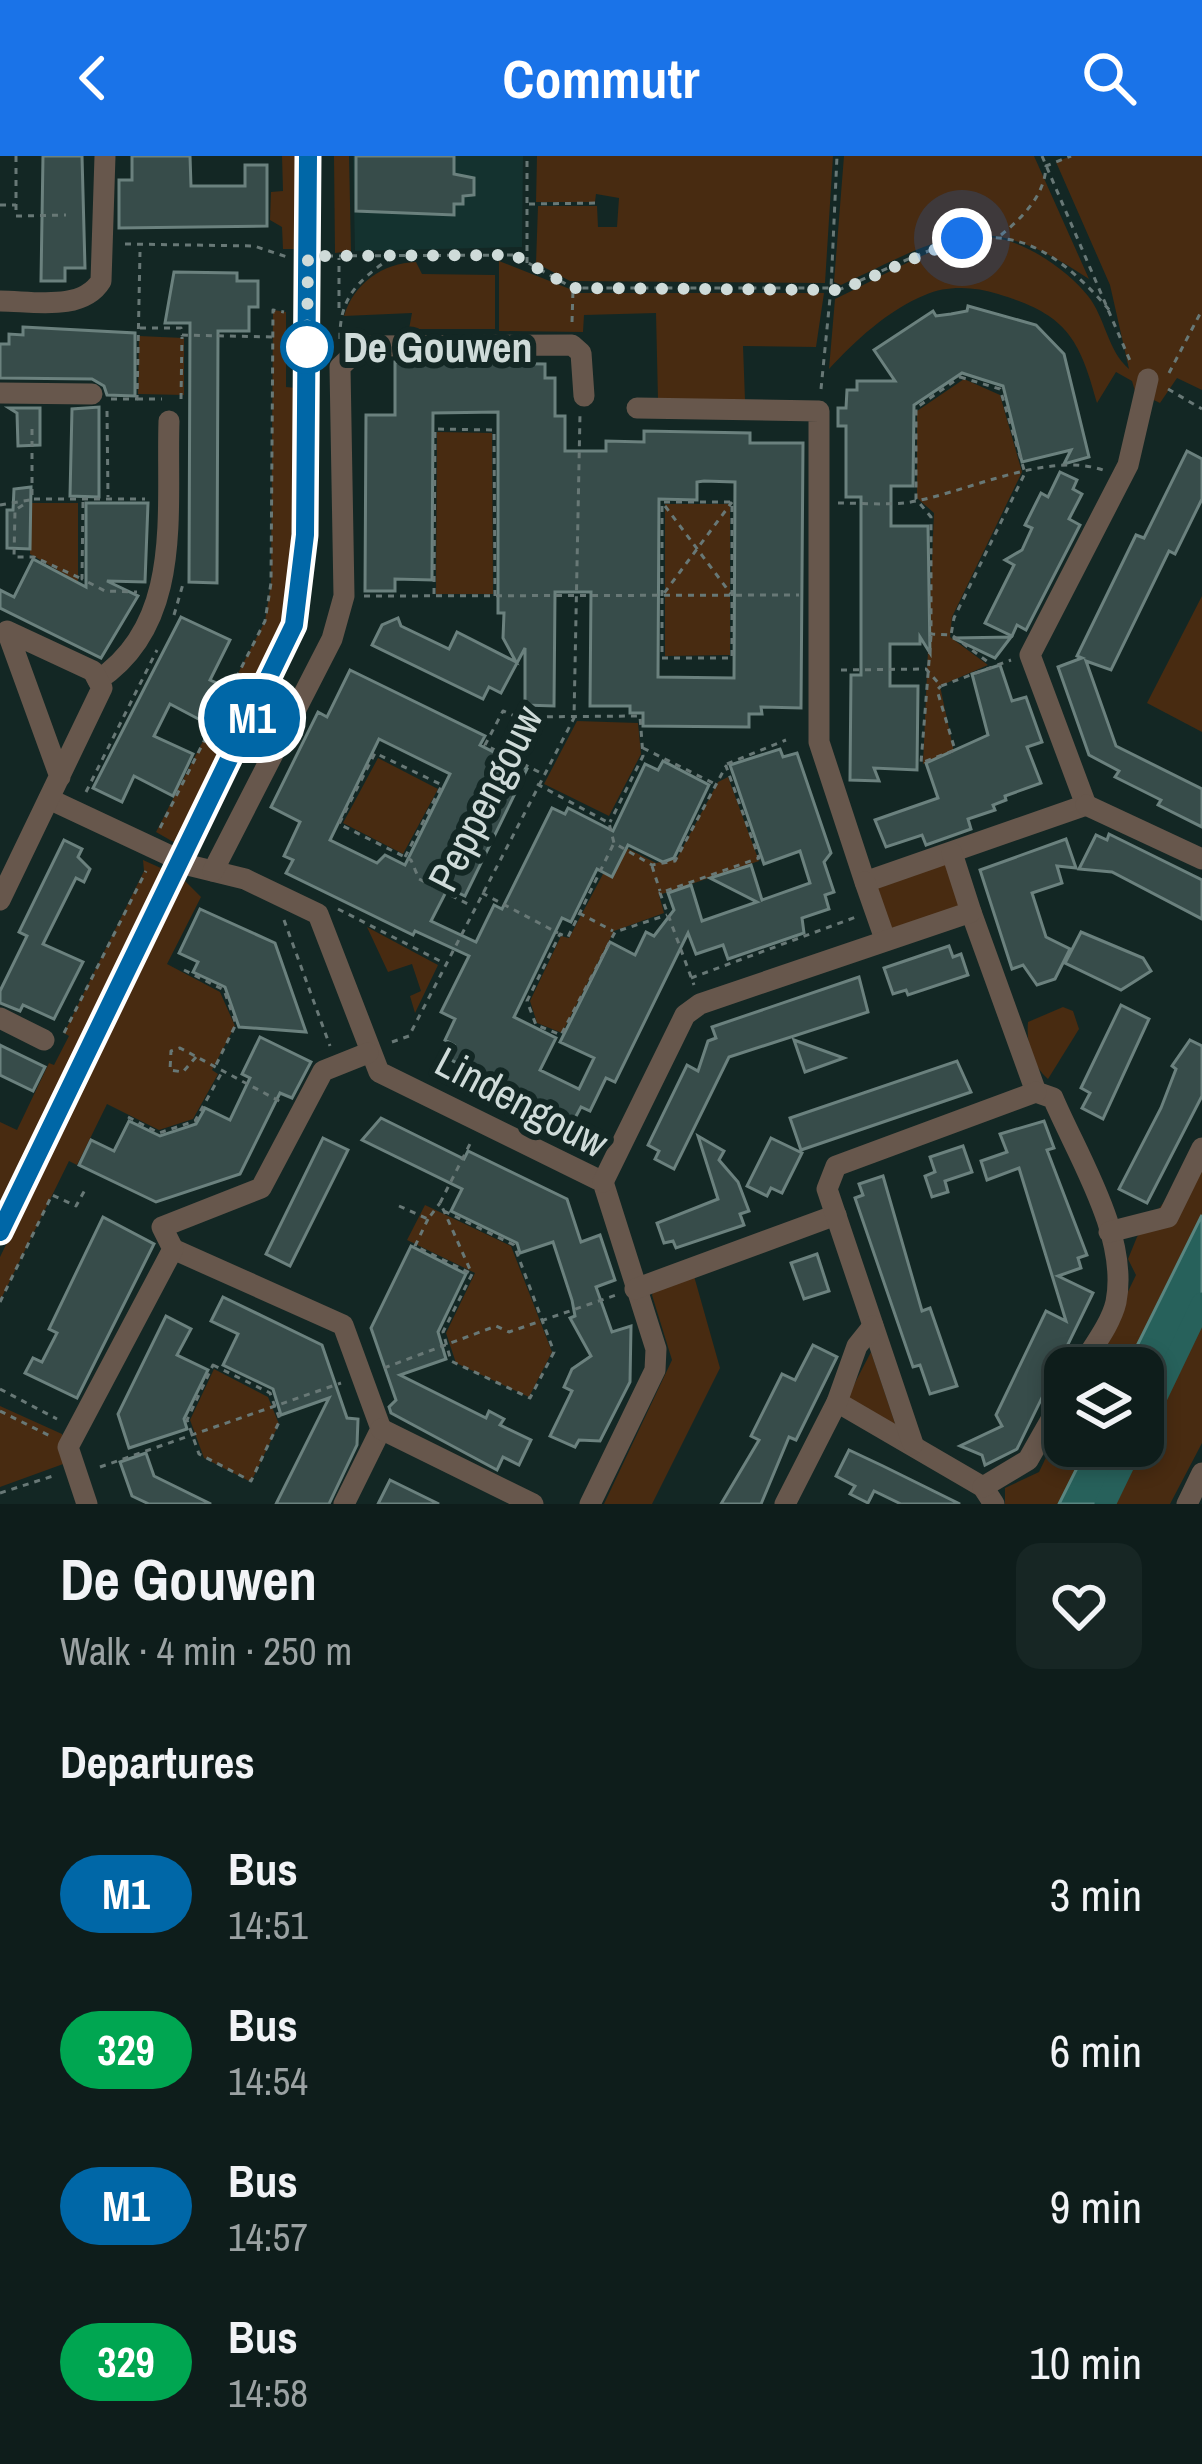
<!DOCTYPE html>
<html lang="en">
<head>
<meta charset="utf-8">
<style>
	body { margin:0; font-family:"Archivo Narrow",sans-serif; background:#172624; color:#f1f3f6; height:100vh; display:flex; flex-direction:column; font-size:45px; white-space:nowrap }
	* { box-sizing:border-box; margin:0 }
	p { font-size:39px; color:#9ba2a3 }
	.icon { flex:none; width:66px; height:66px; fill:none; stroke:currentColor; stroke-width:2; stroke-linecap:round; stroke-linejoin:round }
	.map { position:relative; height:1348px; overflow:hidden }
	.side { display:flex; flex-direction:column; background:#0e1d1b; flex:1 }
	.side>* { flex:none }
	.badge { padding:0 24px; border-radius:39px; font-size:42px; line-height:78px }
	.buttons { position:absolute; left:1044px; top:1191px; display:grid; gap:24px }
	.buttons a { display:grid; place-items:center; width:120px; height:120px; border-radius:24px; background:#0e1d1b; box-shadow:0 6px 18px #0003,0 0 0 3px #2e3b3a; font-size:60px }
	.you { position:absolute; width:60px; height:60px; margin:-30px; border:9px solid #fff; border-radius:50%; background:#1a73e8; box-shadow:0 0 0 18px #1a73e833 }
	.map>.badge { position:absolute; translate:-50% -50%; box-shadow:0 0 0 6px #fff }
	h2 { padding:0 60px; font-size:45px; line-height:108px }
	.round { display:grid; place-items:center; flex:none; width:126px; height:126px; border-radius:24px; background:#172624 }
	.overview { display:flex; align-items:center; justify-content:space-between; height:204px; padding:0 60px }
	h1 { font-size:57px; font-weight:800; line-height:90px }
	ul { padding:0; list-style:none }
	li { display:flex; align-items:center; gap:36px; height:156px; padding:0 60px }
	li div { flex:1 }
	li b { display:block; font-size:45px }
	li em { font-style:normal }
	li .badge { min-width:132px; font-weight:700; text-align:center }
	header { display:flex; justify-content:space-between; align-items:center; height:156px; padding:0 60px; background:#1a73e8; color:#fff; font-size:54px; font-weight:800 }
	.map>svg:first-child { display:block }
	.built { fill:#14322f }
	.green { fill:#482b11 }
	.water { fill:#27615b; stroke:#598681; stroke-width:3 }
	.lines { fill:none; stroke-linecap:round; stroke-linejoin:round }
	.canal { stroke:#27615b; stroke-width:21 }
	.building { fill:#374c4a; stroke:#6b817e; stroke-width:3; fill-rule:evenodd }
	.path { stroke:#687876; stroke-width:3; stroke-dasharray:6 6; stroke-linecap:butt }
	.minor { stroke:#67574c; stroke-width:21 }
	.line-casing { stroke:#fff; stroke-width:27 }
	.line { stroke:#0067a7; stroke-width:18 }
	.walk { stroke:#cfdbd9; stroke-width:12; stroke-dasharray:0 21.6 }
	.stop-dot { fill:#fff; stroke:#0067a7; stroke-width:6 }
	.labels { text-anchor:middle; dominant-baseline:central; stroke-width:12; stroke-linejoin:round; paint-order:stroke }
	.stop-label { font-size:42px; font-weight:bold; fill:#cfdbd9; stroke:#132724; text-anchor:start }
	.street-label { font-size:42px; fill:#cfdbd9; stroke:#132724 }
</style>
</head>
<body>
<header><svg class="icon" aria-label="back" viewBox="0 0 24 24"><path d="M15 5l-7 7 7 7"/></svg>Commutr<svg class="icon" aria-label="search" viewBox="0 0 24 24"><circle cx="10" cy="10" r="6"/><path d="M15 15l6 6"/></svg></header>
<div class="map">
<svg width="1202" height="1348" viewBox="0 0 1202 1348">
	<rect width="100%" height="100%" fill="#132724"/>
	<polygon class="built" points="353,0 523,0 522,91 355,95"/>
	<g class="green">
		<polygon points="282,0 296,0 294,93 283,93 282,71 270,64 271,36 283,35"/>
		<polygon points="334,0 349,0 351,95 335,97"/>
		<polygon points="537,0 833,0 825,127 570,125 536,107 538,50 597,50 598,71 617,71 619,42 596,38 595,46 536,46"/>
		<path d="M 844,0 L 1034,0 L 1089,123 C 981,51 950,78 841,129 L 834,126 Z"/>
		<path d="M 1071,0 L 1202,0 L 1202,234 L 1177,222 L 1160,247 L 1135,235 L 1132,225 L 1116,216 L 1097,247 C 1079,180 1065,158 998,138 C 975,131 948,129 925,139 C 888,154 855,185 829,213 L 835,143 C 878,123 927,92 974,82 C 1012,74 1066,112 1088,140 C 1105,161 1108,196 1129,213 L 1110,129 L 1056,6 Z"/>
		<polygon points="499,105 580,137 824,137 816,191 743,190 745,244 658,244 656,157 584,159 583,176 499,175"/>
		<path d="M 416,106 L 422,118 L 495,119 L 495,173 L 409,173 L 412,157 L 344,160 C 354,127 383,107 416,106 Z"/>
		<polygon points="273,154 286,156 286,231 297,232 289,453 177,688 156,676 265,465 271,427"/>
		<polygon points="139,180 184,182 184,239 138,238"/>
		<polygon points="964,223 1000,239 1022,316 952,461 950,481 988,509 940,530 954,596 923,608 934,357 917,342 917,255"/>
		<polygon points="437,276 492,277 493,438 436,438"/>
		<polygon points="30,347 78,347 78,426 30,398"/>
		<polygon points="665,348 730,348 730,499 665,500"/>
		<polygon points="1202,440 1202,576 1147,547"/>
		<polygon points="577,565 638,567 641,598 609,660 544,628"/>
		<polygon points="378,602 438,633 403,698 343,667"/>
		<polygon points="728,621 759,705 659,739 664,757 614,775 562,877 537,867 530,845 561,780 569,782 619,688 656,707 677,702 718,626"/>
		<polygon points="143,704 163,713 0,1046 0,966 17,974 49,907 54,909 69,880 64,877 144,715"/>
		<polygon points="947,707 961,751 889,775 874,731"/>
		<polygon points="184,724 201,741 167,808 220,836 235,870 212,914 218,918 193,963 159,974 107,948 77,1009 69,1005 0,1145 0,1101"/>
		<polygon points="367,771 438,809 415,857 410,840 421,835 412,808 388,816"/>
		<path d="M 1063,851 L 1073,855 L 1079,873 L 1048,923 C 1032,910 1026,886 1028,866 Z"/>
		<polygon points="1202,997 1202,1059 1126,1212 1091,1212 1136,1119 1128,1103 1137,1081"/>
		<polygon points="425,1049 511,1090 552,1196 529,1241 456,1207 446,1177 475,1117 407,1084"/>
		<polygon points="694,1120 720,1212 652,1348 604,1348 672,1204 652,1139 655,1133"/>
		<polygon points="1202,1146 1202,1287 1170,1348 1102,1348 1131,1290 1143,1290 1143,1266"/>
		<polygon points="871,1196 896,1270 847,1242"/>
		<polygon points="214,1213 268,1241 279,1268 251,1326 204,1302 190,1264"/>
		<polygon points="0,1250 62,1278 66,1307 0,1331"/>
		<polygon points="1065,1262 1065,1290 1088,1290 1059,1348 1005,1348 1005,1332 1039,1316"/>
	</g>
	<g class="water">
		<polygon points="1202,1059 1202,1146 1143,1266 1143,1212 1126,1212"/>
		<polygon points="1088,1290 1131,1290 1102,1348 1059,1348"/>
	</g>
	<g class="lines">
		<g class="canal">
			<polyline points="1143,1270 1202,1147"/>
			<polyline points="1105,1348 1133,1290"/>
		</g>
	</g>
	<g class="building">
		<polygon points="43,0 82,0 85,112 65,112 65,125 41,125"/>
		<polygon points="132,0 190,0 191,30 245,30 245,9 267,9 267,70 119,72 119,24 132,24"/>
		<polygon points="356,0 454,0 454,18 474,22 474,39 463,40 463,48 454,48 454,59 356,55"/>
		<polygon points="174,116 237,117 237,125 258,125 258,151 249,151 249,175 218,175 217,427 189,426 190,167 165,167"/>
		<polygon points="968,150 1036,169 1064,198 1089,301 1064,308 1071,294 1022,306 1003,230 987,225 962,217 914,249 913,330 891,330 891,370 928,370 930,497 920,481 920,488 890,488 890,530 918,530 917,614 874,612 879,625 850,624 851,519 861,519 861,341 846,341 846,270 838,270 838,252 846,252 847,234 857,234 857,225 895,225 874,194 933,155 936,160 951,158 967,155"/>
		<polygon points="23,171 135,177 135,240 107,239 104,230 92,223 0,222 0,188 9,188 9,178 23,179"/>
		<path d="M 395,206 L 545,208 L 545,222 L 555,222 L 555,260 L 565,260 L 565,295 L 606,295 L 606,285 L 644,286 L 644,275 L 750,277 L 750,287 L 803,287 L 801,552 L 761,551 L 762,558 L 749,558 L 749,571 L 643,570 L 643,557 L 630,557 L 630,550 L 590,550 L 591,436 L 555,436 L 554,550 L 525,549 L 525,492 L 501,537 L 489,531 L 483,543 L 372,489 L 382,469 L 398,462 L 401,470 L 449,493 L 457,476 L 516,506 L 503,482 L 504,457 L 498,457 L 498,256 L 433,257 L 432,424 L 395,423 L 395,435 L 365,435 L 366,259 L 395,259 ZM 704,325 L 735,326 L 734,522 L 658,521 L 659,343 L 697,344 L 697,326 Z"/>
		<polygon points="99,251 99,341 70,340 72,253"/>
		<polygon points="9,252 40,252 40,289 18,290 17,257"/>
		<polygon points="1187,295 1202,303 1202,343 1175,398 1169,395 1111,514 1086,505 1116,590 1202,633 1202,671 1158,649 1161,644 1115,621 1119,615 1089,599 1058,511 1082,502 1077,500 1136,379 1144,382"/>
		<polygon points="1060,316 1077,324 1073,333 1082,338 1069,363 1080,369 1026,474 1017,469 1012,480 985,467 1014,409 1005,404 1022,394 1032,372 1025,369 1041,337 1048,341"/>
		<polygon points="31,331 30,393 7,392 7,354 13,354 14,333"/>
		<polygon points="86,347 148,347 145,426 107,425 138,440 101,502 0,452 0,434 14,441 33,403 86,431"/>
		<polygon points="181,461 230,484 210,524 226,531 208,568 170,548 154,580 193,598 173,640 134,620 122,646 93,632"/>
		<polygon points="1011,481 995,502 953,482"/>
		<polygon points="1000,509 1012,545 1026,541 1042,586 1027,591 1041,627 1005,640 1006,644 993,649 995,654 968,663 971,673 926,689 922,679 886,691 875,664 938,642 926,607 988,579 972,518"/>
		<path d="M 350,514 L 485,580 L 480,589 L 527,613 L 465,740 L 448,732 L 431,765 L 476,786 L 494,749 L 502,753 L 552,652 L 565,658 L 568,652 L 613,675 L 645,608 L 658,614 L 663,605 L 709,629 L 674,702 L 663,706 L 628,689 L 612,721 L 597,713 L 571,766 L 562,762 L 514,861 L 556,882 L 540,914 L 579,933 L 594,902 L 560,886 L 610,786 L 635,799 L 646,776 L 654,780 L 674,754 L 668,737 L 691,729 L 702,765 L 757,746 L 710,722 L 751,709 L 762,744 L 810,727 L 800,695 L 764,708 L 730,609 L 780,593 L 783,601 L 797,597 L 831,697 L 824,706 L 834,736 L 825,739 L 829,753 L 802,762 L 804,777 L 728,803 L 723,789 L 696,798 L 688,777 L 615,926 L 606,922 L 590,955 L 581,951 L 574,964 L 447,902 L 454,889 L 445,884 L 455,863 L 441,856 L 469,800 L 415,775 L 413,779 L 286,717 L 293,704 L 284,700 L 300,666 L 271,651 L 318,556 L 327,561 ZM 379,583 L 450,618 L 405,709 L 385,699 L 377,707 L 330,684 Z"/>
		<polygon points="1109,678 1202,724 1202,763 1112,716 1079,713 1096,679 1107,684"/>
		<polygon points="1066,683 1076,712 1057,710 1062,727 1032,737 1046,781 1070,793 1055,823 1037,829 1023,809 1012,813 980,714"/>
		<polygon points="64,684 82,693 78,701 90,713 84,726 76,722 43,788 83,806 54,863 23,849 20,855 0,847 0,835 27,780 19,776"/>
		<polygon points="200,753 275,787 306,876 239,871 225,831 193,816 198,806 179,797"/>
		<polygon points="1081,776 1143,802 1151,815 1121,834 1065,807"/>
		<polygon points="949,790 953,801 961,798 968,819 908,839 906,834 893,838 884,812"/>
		<polygon points="859,821 868,856 729,901 674,1013 655,1003 659,995 648,989 687,909 698,915 708,885 716,882 712,871"/>
		<polygon points="1121,849 1149,863 1103,963 1082,952 1090,937 1081,932"/>
		<polygon points="260,881 311,906 292,942 280,937 240,1018 156,1046 79,1009 91,984 114,995 129,965 160,980 196,968 205,952 230,964 250,922 242,918"/>
		<polygon points="794,884 844,902 805,916"/>
		<polygon points="1190,884 1202,890 1202,940 1147,1047 1119,1033 1161,952 1176,913 1172,910"/>
		<polygon points="0,889 45,911 33,935 0,919"/>
		<polygon points="957,905 971,936 801,994 790,962"/>
		<polygon points="381,962 464,1003 468,995 567,1043 581,1086 600,1079 615,1124 596,1131 612,1176 631,1170 630,1226 600,1285 579,1284 575,1291 550,1280 572,1235 564,1231 572,1213 591,1200 570,1162 575,1160 572,1144 553,1086 520,1097 517,1087 451,1055 462,1033 362,984"/>
		<polygon points="1044,965 1054,992 1047,994 1087,1099 1078,1102 1081,1112 1058,1120 1093,1137 1017,1293 985,1309 982,1299 960,1290 1002,1270 996,1259 1046,1155 1066,1165 1019,1012 987,1024 981,1005 1007,996 1000,978"/>
		<polygon points="698,980 724,995 719,1004 738,1026 749,1055 740,1058 744,1069 676,1092 673,1085 664,1087 657,1067 718,1043"/>
		<polygon points="323,982 348,994 290,1110 266,1098"/>
		<polygon points="771,982 802,997 782,1037 771,1032 767,1040 747,1030"/>
		<polygon points="963,990 972,1016 945,1025 948,1036 932,1041 925,1020 935,1016 930,1001"/>
		<polygon points="883,1020 922,1155 930,1152 957,1230 930,1238 920,1209 913,1211 855,1042 863,1039 859,1028"/>
		<polygon points="103,1061 154,1088 77,1242 25,1217 33,1202 42,1206 57,1177 49,1173"/>
		<polygon points="411,1090 466,1118 438,1176 446,1203 400,1219 486,1262 489,1255 504,1263 500,1269 531,1284 519,1309 503,1301 497,1314 391,1257 389,1251 396,1244 371,1172"/>
		<polygon points="817,1098 829,1135 804,1143 791,1107"/>
		<polygon points="223,1141 322,1189 347,1262 358,1263 357,1289 329,1348 276,1348 329,1242 281,1259 273,1233 223,1209 238,1178 211,1165"/>
		<polygon points="166,1160 191,1173 177,1199 208,1214 184,1263 187,1273 129,1292 118,1258"/>
		<polygon points="813,1189 837,1201 796,1284 789,1281 761,1348 721,1348 759,1284 751,1280 782,1218 795,1224"/>
		<polygon points="849,1294 883,1310 960,1348 901,1348 874,1335 868,1347 850,1338 855,1330 836,1320"/>
		<polygon points="146,1297 154,1320 211,1348 149,1348 132,1340 120,1306"/>
		<polygon points="390,1324 439,1348 378,1348"/>
	</g>
	<g class="lines">
		<g class="path">
			<polyline points="16,0 16,60 66,59"/>
			<polyline points="1042,0 1131,207"/>
			<polyline points="529,48 600,47"/>
			<polyline points="0,49 16,49"/>
			<path d="M 1001,79 C 1023,61 1045,39 1046,10 L 1071,0"/>
			<polyline points="125,88 254,90 287,101"/>
			<polyline points="327,100 514,99 573,132 831,132 837,0"/>
			<polyline points="527,107 527,0"/>
			<polyline points="339,152 339,102"/>
			<polyline points="572,166 573,134"/>
			<polyline points="140,172 181,172 182,179 272,181"/>
			<path d="M 340,183 C 339,141 359,124 392,101"/>
			<polyline points="1169,217 1202,154"/>
			<polygon points="960,221 1000,233 1025,317 954,462 951,479 931,478 931,361 916,343 916,252"/>
			<path d="M 821,233 L 831,132 L 841,133 C 958,82 1013,40 1111,156"/>
			<polyline points="1168,233 1202,253"/>
			<polyline points="111,243 137,243 140,96"/>
			<polyline points="137,243 162,243"/>
			<polyline points="181,243 182,181"/>
			<polyline points="107,255 108,341"/>
			<polyline points="32,273 32,343 145,343"/>
			<polyline points="83,346 82,423 105,435 137,436"/>
			<path d="M 838,347 C 860,347 883,349 904,347 C 960,340 1045,294 1103,314"/>
			<polyline points="0,349 30,344"/>
			<polyline points="23,349 15,354 14,401 34,401 82,423"/>
			<polyline points="665,350 731,438"/>
			<polyline points="434,438 435,273 494,274 495,440"/>
			<polyline points="364,440 799,439"/>
			<polyline points="662,440 662,346 732,346 732,502 662,502 662,440 732,346"/>
			<polyline points="174,459 183,428"/>
			<polyline points="931,480 921,607 955,594 937,534 941,530"/>
			<polyline points="953,480 988,506"/>
			<polyline points="841,514 926,513 941,530 1011,504"/>
			<polyline points="643,592 715,628"/>
			<polyline points="727,608 786,584"/>
			<polyline points="539,616 485,589 503,555 517,561 640,560 643,600 610,666"/>
			<polyline points="537,628 609,667 614,687 652,709 675,705 726,610 759,702 660,737 694,829"/>
			<polyline points="86,636 157,494"/>
			<polyline points="160,672 265,465 271,427 273,154 284,156"/>
			<polyline points="613,689 568,781 560,778 527,845 536,869 561,879 615,776 667,759"/>
			<polyline points="405,701 442,629 375,597 339,668 411,704 419,723 472,750"/>
			<polyline points="652,710 660,735"/>
			<polyline points="482,737 558,777"/>
			<polyline points="338,753 442,806"/>
			<polyline points="579,757 613,775"/>
			<polyline points="284,764 330,890"/>
			<polyline points="184,814 224,834 236,868 215,911"/>
			<polyline points="691,822 856,761"/>
			<polyline points="64,877 146,715"/>
			<polyline points="392,886 409,880 574,562 580,258"/>
			<polyline points="196,901 183,916 170,914 171,895 180,892 283,947"/>
			<polyline points="128,961 159,977 195,965 222,916"/>
			<polyline points="399,1050 428,1063 440,1047"/>
			<polyline points="444,1055 514,1089 554,1196 530,1242 451,1205 443,1176 472,1118 444,1055 440,1047 472,984"/>
			<polyline points="428,1063 415,1090 472,1118"/>
			<polyline points="0,1146 52,1039 76,1050 86,1032"/>
			<polygon points="213,1209 270,1237 280,1264 251,1325 199,1298 187,1264"/>
			<polyline points="384,1212 496,1170 509,1176 616,1139"/>
			<polyline points="0,1233 57,1263"/>
			<polyline points="0,1255 52,1281"/>
			<polyline points="100,1311 341,1227"/>
			<polyline points="0,1337 56,1319"/>
		</g>
		<g class="minor">
			<path d="M 0,145 C 32,145 82,156 101,125 L 105,0"/>
			<polyline points="0,237 92,238"/>
			<polyline points="637,252 819,255 819,586 865,726 1086,649 1030,499 1128,309 1148,223"/>
			<path d="M 98,524 C 184,467 166,355 169,265"/>
			<polyline points="49,643 192,710 245,723 318,758 379,916 603,1026 656,1193 655,1214 590,1348"/>
			<polyline points="1086,649 1202,703"/>
			<polyline points="213,715 332,483 344,440 340,211 362,190 572,189 581,197 584,240"/>
			<polyline points="865,726 885,783"/>
			<polyline points="0,744 102,532 93,515 7,475 60,621"/>
			<path d="M 971,756 L 1036,936 L 1053,942 C 1078,1001 1129,1080 1116,1146 C 1111,1168 1092,1192 1080,1212"/>
			<polyline points="0,862 44,884"/>
			<polyline points="603,1026 685,859 700,848 971,756 952,697"/>
			<polyline points="0,1076 294,469 305,379 308,0"/>
			<polyline points="1109,1076 1168,1061 1202,992"/>
			<polyline points="173,1093 343,1169 381,1273 344,1348"/>
			<polyline points="635,1133 836,1059"/>
			<polyline points="837,1246 983,1331 994,1348"/>
			<polyline points="381,1273 533,1348"/>
			<polyline points="913,1288 827,1033 836,1010 1036,936"/>
			<polyline points="983,1331 1028,1304 1065,1239"/>
			<polyline points="87,1348 68,1291 173,1093 162,1071 261,1032 323,915 368,897"/>
			<polyline points="785,1348 837,1246 857,1190 873,1170"/>
			<polyline points="1187,1348 1202,1317"/>
		</g>
	</g>
	<g class="lines">
		<g class="line-casing">
			<polyline id="line" points="0,1076 294,469 305,379 308,0"/>
		</g>
		<use href="#line" class="line"/>
		<polyline class="walk" points="307,191 308,100 514,99 573,132 841,134 962,82"/>
	</g>
	<circle class="stop-dot" cx="307" cy="191" r="24"/>
	<g class="labels">
		<g class="stop-label">
			<text x="343" y="191">De Gouwen</text>
		</g>
		<g class="street-label">
			<text transform="translate(485 642) rotate(-63)">Peppengouw</text>
			<text transform="translate(522 946) rotate(28)">Lindengouw</text>
		</g>
	</g>
</svg>
<div class="buttons">
<a><svg class="icon" aria-label="layers" viewBox="0 0 24 24"><path d="M12 4l9 5-9 5-9-5zM3 14l9 5 9-5"/></svg></a>
</div>
<div class="you" style="left:962px;top:82px"></div>
<b class="badge" style="left:252px;top:562px;background:#0067a7;color:#fff">M1</b>
</div>
<section class="side">
<div class="overview"><div><h1>De Gouwen</h1><p>Walk · 4 min · 250 m</p></div><a class="round"><svg class="icon" aria-label="heart" viewBox="0 0 24 24"><path d="M12 20l-8-8c-3-5 5-10 8-4 3-6 11-1 8 4z"/></svg></a></div>
<h2>Departures</h2>
<ul>
<li><span class="badge" style="background:#0067a7;color:#fff">M1</span><div><b>Bus</b><p>14:51</p></div><em>3 min</em></li>
<li><span class="badge" style="background:#00a651;color:#fff">329</span><div><b>Bus</b><p>14:54</p></div><em>6 min</em></li>
<li><span class="badge" style="background:#0067a7;color:#fff">M1</span><div><b>Bus</b><p>14:57</p></div><em>9 min</em></li>
<li><span class="badge" style="background:#00a651;color:#fff">329</span><div><b>Bus</b><p>14:58</p></div><em>10 min</em></li>
</ul>
</section>
</body>
</html>
